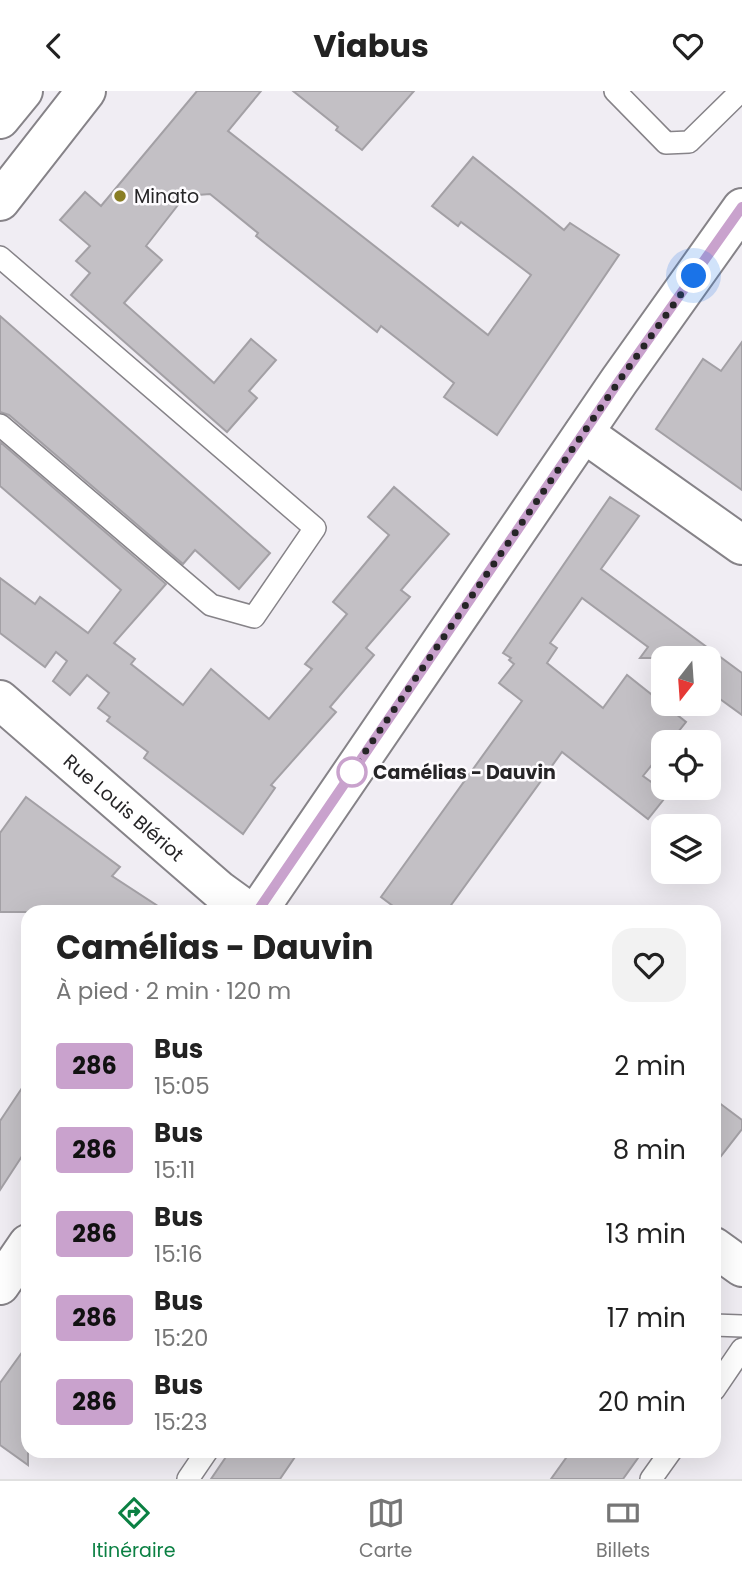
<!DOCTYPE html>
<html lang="fr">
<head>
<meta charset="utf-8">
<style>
	body { margin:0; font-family:Poppins,sans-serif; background:#f2f2f2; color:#222; height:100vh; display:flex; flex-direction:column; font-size:26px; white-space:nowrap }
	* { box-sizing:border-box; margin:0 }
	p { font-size:23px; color:#767676 }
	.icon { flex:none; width:38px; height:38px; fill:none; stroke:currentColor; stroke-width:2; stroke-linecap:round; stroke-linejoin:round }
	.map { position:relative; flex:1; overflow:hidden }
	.sheet { position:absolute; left:21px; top:814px; width:700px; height:553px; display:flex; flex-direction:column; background:#fff; border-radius:21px; box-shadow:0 7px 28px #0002 }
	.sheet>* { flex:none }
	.badge { padding:0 14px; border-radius:5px; font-size:24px; line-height:46px }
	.needle { width:46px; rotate:197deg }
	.controls { position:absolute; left:651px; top:555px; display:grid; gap:14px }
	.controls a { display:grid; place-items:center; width:70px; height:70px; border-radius:14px; background:#fff; box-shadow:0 7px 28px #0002; font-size:35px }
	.you { position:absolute; width:35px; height:35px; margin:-18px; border:5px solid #fff; border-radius:50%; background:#1a73e8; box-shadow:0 0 0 10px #1a73e833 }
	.map>.badge { position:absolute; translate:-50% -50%; box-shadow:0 0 0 4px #fff }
	.round { display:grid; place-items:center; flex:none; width:74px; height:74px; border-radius:21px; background:#f2f2f2 }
	.overview { display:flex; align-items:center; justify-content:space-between; height:119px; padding:0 35px }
	h1 { font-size:33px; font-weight:700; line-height:52px }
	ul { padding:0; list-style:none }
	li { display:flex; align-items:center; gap:21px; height:84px; padding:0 35px }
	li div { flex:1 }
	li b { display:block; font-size:26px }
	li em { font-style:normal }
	li .badge { min-width:77px; font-weight:700; text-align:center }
	header { display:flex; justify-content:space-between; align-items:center; height:91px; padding:0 35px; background:#fff; font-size:32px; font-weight:700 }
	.tabs { display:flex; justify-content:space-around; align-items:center; height:98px; border-top:2px solid #e0e0e0; background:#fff; font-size:19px; color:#767676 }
	.tabs a { display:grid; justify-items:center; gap:4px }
	.tabs .selected { color:#0b8043 }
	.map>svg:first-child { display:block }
	.building { fill:#c3c0c5; stroke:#a3a0a5; stroke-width:2 }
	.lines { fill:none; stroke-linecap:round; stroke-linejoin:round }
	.service-casing { stroke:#868388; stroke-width:24 }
	.minor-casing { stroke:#868388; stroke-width:42 }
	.secondary-casing { stroke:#868388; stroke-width:42 }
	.service { stroke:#fff; stroke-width:21 }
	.minor { stroke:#fff; stroke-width:38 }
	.secondary { stroke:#fff; stroke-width:38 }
	.line-casing { stroke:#fff; stroke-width:16 }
	.line { stroke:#c9a2cd; stroke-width:10 }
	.walk { stroke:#262527; stroke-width:7; stroke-dasharray:0 12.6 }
	.poi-dot { fill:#897e24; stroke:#fdfbfe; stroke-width:2.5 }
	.stop-dot { fill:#fff; stroke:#c9a2cd; stroke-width:3.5 }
	.labels { text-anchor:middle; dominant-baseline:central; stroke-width:5; stroke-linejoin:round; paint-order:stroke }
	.poi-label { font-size:19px; fill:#262527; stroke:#fdfbfe; text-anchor:start }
	.stop-label { font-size:19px; font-weight:bold; fill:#262527; stroke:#fdfbfe; text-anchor:start }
	.street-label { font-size:19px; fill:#262527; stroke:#fdfbfe }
</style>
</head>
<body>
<header><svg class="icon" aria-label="back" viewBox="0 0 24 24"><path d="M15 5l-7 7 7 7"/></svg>Viabus<svg class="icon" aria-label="heart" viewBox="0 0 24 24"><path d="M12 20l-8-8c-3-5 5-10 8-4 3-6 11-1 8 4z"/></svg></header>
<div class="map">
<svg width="742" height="1388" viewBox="0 0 742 1388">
	<rect width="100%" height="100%" fill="#f0edf3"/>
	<g class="building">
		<polygon points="197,0 261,0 228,40 488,244 531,184 461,131 458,135 432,115 473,66 564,139 570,132 619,164 497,344 444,306 454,292 381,235 377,241 256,145 258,142 210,103 185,105 146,155 162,169 124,212 214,292 251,248 276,269 249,300 257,307 227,341 71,204 90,182 76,170 90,155 60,129 85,101 101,115"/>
		<polygon points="293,0 414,0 362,59 336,39 338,36"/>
		<polygon points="0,225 270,462 239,498 195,459 183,473 9,324 0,321"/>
		<polygon points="742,251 742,399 656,338 703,268 721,280"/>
		<polygon points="0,351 166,493 114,552 135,568 131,573 183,614 211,578 269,628 312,578 305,573 347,523 333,511 389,444 368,426 394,396 449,443 401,499 410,506 366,557 374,564 330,616 336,621 271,694 275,697 243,743 144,667 148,661 107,630 110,626 98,617 109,602 87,584 70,604 53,590 67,570 56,561 45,576 0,542 0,487 35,513 40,506 88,542 121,499 0,395"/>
		<polygon points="610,406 639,425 601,478 742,582 742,624 709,600 709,567 640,567 648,556 582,507 550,552 557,557 547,572 603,617 627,584 686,631 670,651 663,651 663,660 643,685 668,703 648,728 562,661 446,821 401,821 381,806 522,610 499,592 514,573 509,569 511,567 503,562"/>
		<polygon points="26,706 120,776 112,785 167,821 0,821 0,742"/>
		<polygon points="28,988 28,1056 0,1099 0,1030"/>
		<polygon points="714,1008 742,1029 742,1038 714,1074"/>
		<polygon points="28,1253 28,1374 0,1354 0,1292"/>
		<polygon points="230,1360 299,1360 280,1388 211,1388"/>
		<polygon points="571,1360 643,1360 623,1388 551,1388"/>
	</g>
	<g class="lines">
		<g class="service-casing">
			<g id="service">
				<polyline points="615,0 666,52 689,51 741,0"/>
				<polyline points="0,166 315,437 254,526 211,514 0,334"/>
				<polyline points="714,1234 742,1235"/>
				<polyline points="714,1299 742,1258"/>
				<polyline points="188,1388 207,1360"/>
				<polyline points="651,1388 671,1360"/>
			</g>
		</g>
		<g class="minor-casing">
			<g id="minor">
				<polyline points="584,342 742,454"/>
				<path id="s1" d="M 0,609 L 220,800 L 249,821"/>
				<polyline points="257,821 619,290 742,117"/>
				<polyline points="714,1156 742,1176"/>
				<polyline points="0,1194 28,1153"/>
			</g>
		</g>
		<g class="secondary-casing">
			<g id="secondary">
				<polyline points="0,28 23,0"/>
				<polyline points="0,110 86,0"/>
			</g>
		</g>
		<use href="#service" class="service"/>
		<use href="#minor" class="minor"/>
		<use href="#secondary" class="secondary"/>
	</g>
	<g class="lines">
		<g class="line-casing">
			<polyline id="line" points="257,821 619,290 742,116"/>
		</g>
		<use href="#line" class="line"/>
		<polyline class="walk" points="352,681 348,686 619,290 694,185"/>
	</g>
	<circle class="poi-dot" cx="120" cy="105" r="7"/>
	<circle class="stop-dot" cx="352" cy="681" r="14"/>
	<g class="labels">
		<g class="poi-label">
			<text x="134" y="105">Minato</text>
		</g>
		<g class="stop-label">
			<text x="373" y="681">Camélias - Dauvin</text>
		</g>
		<g class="street-label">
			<text stroke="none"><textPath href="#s1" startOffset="164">Rue Louis Blériot</textPath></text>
		</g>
	</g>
</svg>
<div class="controls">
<a><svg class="needle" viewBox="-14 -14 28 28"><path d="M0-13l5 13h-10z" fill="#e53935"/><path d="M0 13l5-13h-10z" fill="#767676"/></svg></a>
<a><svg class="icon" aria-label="locate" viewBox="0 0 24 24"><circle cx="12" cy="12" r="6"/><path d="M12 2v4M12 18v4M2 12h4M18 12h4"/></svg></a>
<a><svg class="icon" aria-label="layers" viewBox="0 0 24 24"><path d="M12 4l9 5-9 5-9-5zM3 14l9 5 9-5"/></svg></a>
</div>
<div class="you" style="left:694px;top:185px"></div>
<section class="sheet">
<div class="overview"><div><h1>Camélias - Dauvin</h1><p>À pied · 2 min · 120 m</p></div><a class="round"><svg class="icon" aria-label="heart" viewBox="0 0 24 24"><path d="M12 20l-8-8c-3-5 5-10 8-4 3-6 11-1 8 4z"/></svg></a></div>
<ul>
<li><span class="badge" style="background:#c9a2cd;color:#111">286</span><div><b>Bus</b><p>15:05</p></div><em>2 min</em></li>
<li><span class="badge" style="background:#c9a2cd;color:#111">286</span><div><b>Bus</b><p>15:11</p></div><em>8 min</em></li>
<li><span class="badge" style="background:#c9a2cd;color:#111">286</span><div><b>Bus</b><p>15:16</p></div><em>13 min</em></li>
<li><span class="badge" style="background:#c9a2cd;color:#111">286</span><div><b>Bus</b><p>15:20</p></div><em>17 min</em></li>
<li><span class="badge" style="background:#c9a2cd;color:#111">286</span><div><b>Bus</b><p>15:23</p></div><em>20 min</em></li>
</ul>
</section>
</div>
<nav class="tabs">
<a class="selected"><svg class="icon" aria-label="directions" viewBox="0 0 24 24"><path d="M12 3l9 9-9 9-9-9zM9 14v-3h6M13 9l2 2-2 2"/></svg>Itinéraire</a>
<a><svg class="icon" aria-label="map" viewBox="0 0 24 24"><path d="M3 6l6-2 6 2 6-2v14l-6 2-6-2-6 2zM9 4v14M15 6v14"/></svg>Carte</a>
<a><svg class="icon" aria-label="tickets" viewBox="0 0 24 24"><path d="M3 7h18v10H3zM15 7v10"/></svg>Billets</a>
</nav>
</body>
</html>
